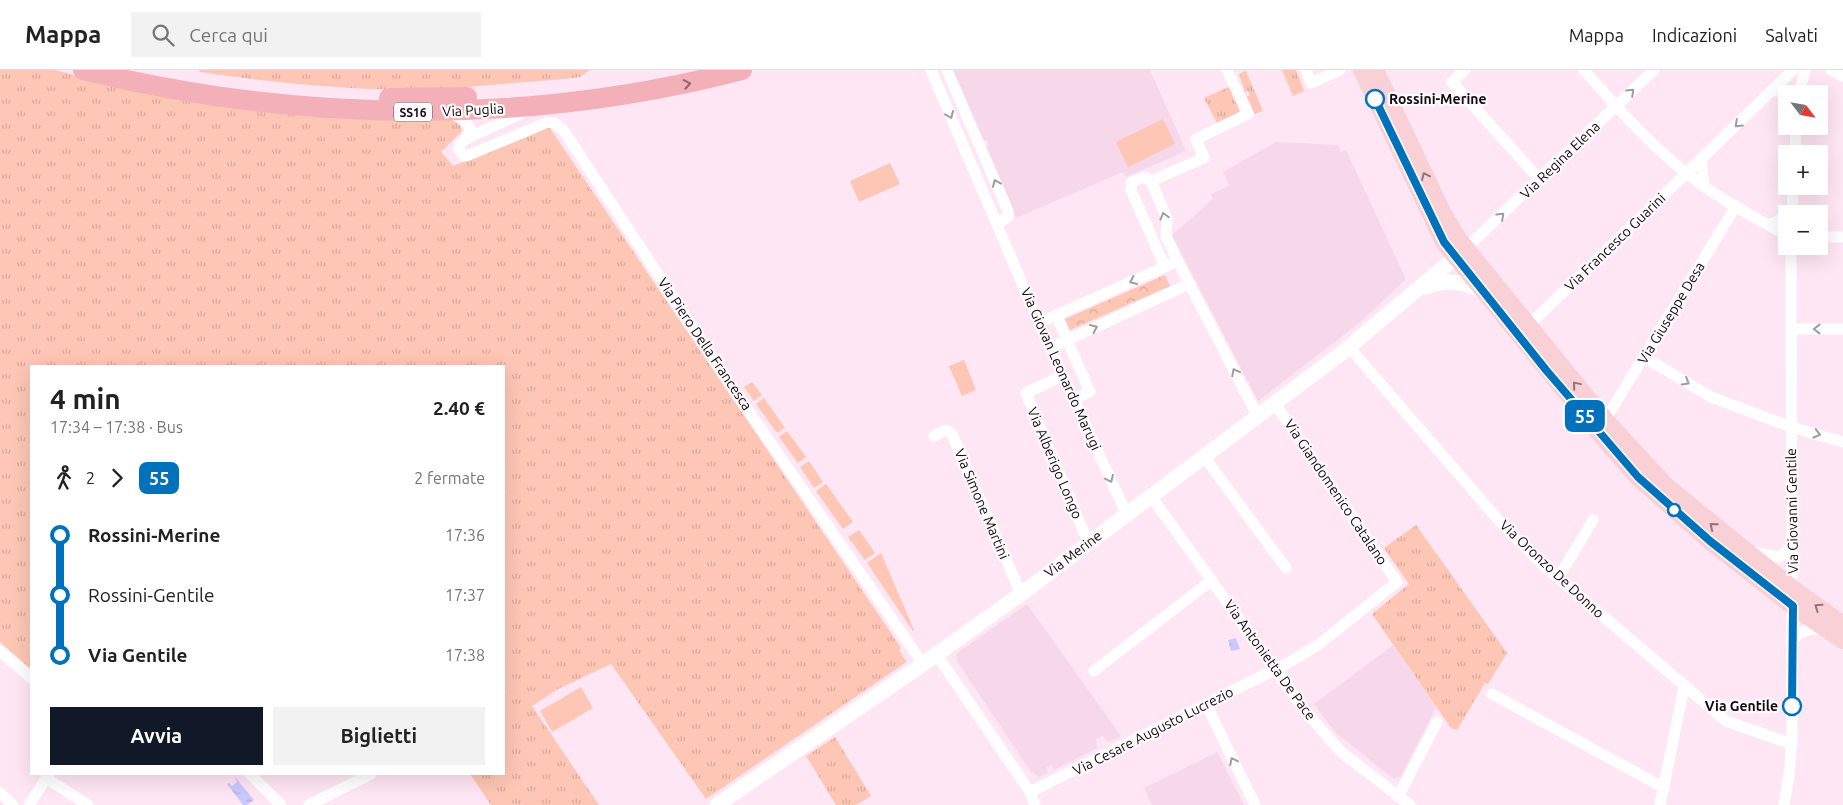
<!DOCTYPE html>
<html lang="it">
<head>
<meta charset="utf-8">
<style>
	body { margin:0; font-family:Ubuntu,sans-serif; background:#f2f2f2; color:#222; height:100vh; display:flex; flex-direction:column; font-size:19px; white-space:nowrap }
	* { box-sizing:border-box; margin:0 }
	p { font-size:16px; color:#767676 }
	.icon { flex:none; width:28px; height:28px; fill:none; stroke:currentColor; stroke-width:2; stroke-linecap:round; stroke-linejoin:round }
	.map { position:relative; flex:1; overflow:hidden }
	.details { position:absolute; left:30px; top:295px; width:475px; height:410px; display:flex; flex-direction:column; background:#fff; border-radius:0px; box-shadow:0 5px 20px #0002 }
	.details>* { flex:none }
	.badge { padding:0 10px; border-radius:8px; font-size:18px; line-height:32px }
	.needle { width:32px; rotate:121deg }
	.tools { position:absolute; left:1778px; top:15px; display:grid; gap:10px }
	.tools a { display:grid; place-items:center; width:50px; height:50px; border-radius:0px; background:#fff; box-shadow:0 5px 20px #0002; font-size:25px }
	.map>.badge { position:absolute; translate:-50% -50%; box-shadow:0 0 0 2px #fff }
	.legs { display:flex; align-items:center; gap:8px; height:55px; padding:0 20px; font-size:16px }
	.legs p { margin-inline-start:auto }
	.overview { display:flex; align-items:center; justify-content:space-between; height:85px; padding:0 20px }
	h1 { font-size:28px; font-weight:700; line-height:38px }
	.primary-button { display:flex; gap:10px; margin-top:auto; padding:10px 20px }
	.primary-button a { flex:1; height:58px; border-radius:0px; background:#111827; color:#fff; font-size:20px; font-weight:700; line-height:58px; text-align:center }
	.primary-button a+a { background:#f2f2f2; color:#222 }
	ul { padding:0 20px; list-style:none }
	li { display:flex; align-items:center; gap:18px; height:60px; font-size:19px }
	li i { display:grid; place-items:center; width:8px; height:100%; margin:0 6px; background:currentColor }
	li i::after { content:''; width:12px; height:12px; margin:-6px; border:4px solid; border-radius:50%; background:#fff }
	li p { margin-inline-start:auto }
	li:first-child i { background:linear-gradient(#0000 50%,currentColor 0) }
	li:last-child i { background:linear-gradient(currentColor 50%,#0000 0) }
	header { display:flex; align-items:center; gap:30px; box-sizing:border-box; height:70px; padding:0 25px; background:#fff; border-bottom:1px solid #e0e0e0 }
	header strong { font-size:24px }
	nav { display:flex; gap:28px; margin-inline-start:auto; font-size:18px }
	.search { width:350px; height:45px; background:#f2f2f2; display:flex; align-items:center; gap:12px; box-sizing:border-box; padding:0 18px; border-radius:0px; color:#767676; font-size:19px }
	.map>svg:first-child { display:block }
	.built { fill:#f7d7ea }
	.grass { fill:url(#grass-tufts) }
	.park { fill:url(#park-crowns) }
	.garden { fill:#fdc6b5 }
	.water { fill:url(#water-ripples) }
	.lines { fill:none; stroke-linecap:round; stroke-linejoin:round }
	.street { stroke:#fff; stroke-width:11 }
	.secondary { stroke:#fff; stroke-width:15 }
	.primary { stroke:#f8d0d5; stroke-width:18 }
	.highway { stroke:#f4b0b9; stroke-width:20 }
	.oneway { stroke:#8d656c }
	.oneway2 { stroke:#9f9d9e }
	.oneway3 { stroke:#90767b }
	.line-1-casing { stroke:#fff; stroke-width:11 }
	.line-1 { stroke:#0072bc; stroke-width:8 }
	.stop-1-dot { fill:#fff; stroke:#0072bc; stroke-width:2.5 }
	.labels { text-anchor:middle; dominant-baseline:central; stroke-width:4.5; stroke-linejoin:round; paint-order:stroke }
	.shield { fill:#fffafc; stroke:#585155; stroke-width:1 }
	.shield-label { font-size:12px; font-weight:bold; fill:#10090d }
	.stop-label { font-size:14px; font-weight:bold; fill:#10090d; stroke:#fffafc; text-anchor:start }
	.street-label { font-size:14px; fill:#10090d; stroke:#fffafc }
</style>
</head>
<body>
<header>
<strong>Mappa</strong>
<div class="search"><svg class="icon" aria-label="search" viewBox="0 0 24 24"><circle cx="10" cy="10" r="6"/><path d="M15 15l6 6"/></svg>Cerca qui</div>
<nav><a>Mappa</a><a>Indicazioni</a><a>Salvati</a></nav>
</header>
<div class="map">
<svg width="1843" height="735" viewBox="0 0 1843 735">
	<defs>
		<pattern id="grass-tufts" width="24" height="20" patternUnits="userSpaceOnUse" patternTransform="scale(1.25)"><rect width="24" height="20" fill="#fdc6b5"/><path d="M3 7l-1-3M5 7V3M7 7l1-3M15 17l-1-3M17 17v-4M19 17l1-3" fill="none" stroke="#d8a99a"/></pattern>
		<pattern id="park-crowns" width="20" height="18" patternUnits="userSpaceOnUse" patternTransform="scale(1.25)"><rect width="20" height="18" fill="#fdc6b5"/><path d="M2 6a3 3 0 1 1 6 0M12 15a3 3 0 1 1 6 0" fill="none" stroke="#d8a99a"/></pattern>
		<pattern id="water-ripples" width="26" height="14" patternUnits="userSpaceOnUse" patternTransform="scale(1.25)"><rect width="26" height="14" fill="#cac9ff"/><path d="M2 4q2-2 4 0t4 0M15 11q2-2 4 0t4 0" fill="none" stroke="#acabd9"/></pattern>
	</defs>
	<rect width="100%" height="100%" fill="#ffe6f4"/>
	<g class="built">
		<polygon points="952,0 1150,0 1186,81 1126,107 1123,102 1016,148 985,77 989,75 987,70 983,71"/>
		<polygon points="1276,72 1339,75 1341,82 1346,80 1406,209 1358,254 1258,331 1172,165 1213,129 1211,124 1229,116 1223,102"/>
		<polygon points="1027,534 1121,666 1109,672 1102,666 1096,669 1097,678 1054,700 1052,695 1049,696 1046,698 1048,703 1039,707 1030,701 957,591 956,584"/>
		<polygon points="1393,575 1436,637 1401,706 1394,709 1335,662 1314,634"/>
		<polygon points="1217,682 1244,735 1152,735 1144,718"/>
	</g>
	<g class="grass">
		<polygon points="0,0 55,0 81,7 323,47 452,50 460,55 462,61 441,82 453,96 549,57 901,578 899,580 906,591 905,593 706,729 611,594 558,619 532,636 599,735 491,735 470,704 504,704 504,296 31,296 31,599 0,572"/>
		<path d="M 199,0 L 590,0 L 580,7 L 564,9 L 467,17 L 461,20 C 373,22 287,15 200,2 Z"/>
		<polygon points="1282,0 1296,0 1304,21 1293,26"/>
		<polygon points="1246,1 1263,41 1255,44 1247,27 1250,25 1248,21 1245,22 1239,4"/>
		<polygon points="1229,17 1240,42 1217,53 1204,28"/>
		<polygon points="1416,455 1507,583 1488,614 1485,613 1457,660 1451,658 1372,544 1409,514 1384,478"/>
		<polygon points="835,667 871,726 856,735 836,735 806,686"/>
	</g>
	<polygon class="park" points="1165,205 1170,216 1070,260 1065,249"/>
	<g class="garden">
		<polygon points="1163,49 1175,74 1128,97 1116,72"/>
		<polygon points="890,93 900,114 859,132 850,111"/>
		<polygon points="964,290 976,320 962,326 949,296"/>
		<polygon points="752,312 762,325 754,331 744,317"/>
		<polygon points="764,328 785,358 777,363 756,334"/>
		<polygon points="787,361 806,387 798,393 779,367"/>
		<polygon points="809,391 823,412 814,418 800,397"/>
		<polygon points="826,414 853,452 843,459 816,421"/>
		<polygon points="859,460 875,483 865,490 848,467"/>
		<polygon points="881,483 914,560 913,561 867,493"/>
		<polygon points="581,617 593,638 552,662 540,641"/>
	</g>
	<g class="water">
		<polygon points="1236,568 1240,579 1231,581 1228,570"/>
		<polygon points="235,707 254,730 247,735 243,735 227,714 229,713 232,716 237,712"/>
	</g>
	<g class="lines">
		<g class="street">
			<polyline points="931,0 1039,253 1126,443"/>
			<polyline points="947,0 1008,141 1008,147 997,154"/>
			<polyline points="1306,0 1311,13 1340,0"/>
			<polyline points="1465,0 1452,12 1539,109"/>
			<path d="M 1584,0 C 1616,36 1648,73 1686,103 C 1716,127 1752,146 1786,165"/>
			<polyline points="1831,0 1843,6"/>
			<polyline points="1774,20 1786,24"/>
			<polyline points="1799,24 1805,0"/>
			<polyline points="524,42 466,69 460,74 459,80 464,86 469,85 548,52 555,53 564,61 730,314 923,594"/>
			<path d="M 450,44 C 460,45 466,50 470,59 L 466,69"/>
			<polyline points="1795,84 1796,56"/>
			<polyline points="1701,89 1704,116"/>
			<polyline points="1151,111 1204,88 1196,69 1248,44 1227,0"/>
			<polyline points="1792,144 1793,116"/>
			<polyline points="1769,155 1786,147"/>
			<polyline points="1819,167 1843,167"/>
			<polyline points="1465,179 1654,0"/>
			<polyline points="1165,197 1131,120 1132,112 1144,107 1151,111 1167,149 1166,166 1178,192 1257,345"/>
			<polyline points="1056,245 1090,322 1074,329"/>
			<polyline points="1039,253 1171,194"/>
			<polyline points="1528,256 1793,0"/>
			<polyline points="1791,259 1843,259"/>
			<polyline points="1349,277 1501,453 1542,494 1726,651 1792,674"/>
			<polyline points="1050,278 1189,214"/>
			<polyline points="1644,287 1711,327 1791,357 1843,372"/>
			<polyline points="1062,306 1026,323 1088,472"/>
			<polyline points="1605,350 1736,136"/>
			<polyline points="934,366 946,360 952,364 1021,524"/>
			<polyline points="1203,385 1286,498"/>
			<polyline points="1150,425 1306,642 1341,682 1410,735"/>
			<polyline points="1753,482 1778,487 1785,483 1792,474"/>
			<polyline points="1558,508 1593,450"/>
			<path d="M 1791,573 C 1799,560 1812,557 1826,561"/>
			<polyline points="0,581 31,608"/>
			<polyline points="937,585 1030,722 1035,735"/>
			<polyline points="1094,601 1212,510"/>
			<polyline points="1492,624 1664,718"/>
			<polyline points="1206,634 1255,735"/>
			<polyline points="250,704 281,735"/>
			<polyline points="46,708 88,735"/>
			<polyline points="1030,722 1288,593 1318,575 1397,512 1274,332"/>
			<polyline points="0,723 13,735"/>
			<polyline points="1398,727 1437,652"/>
			<polyline points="29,735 49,704"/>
			<polyline points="309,735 371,704"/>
			<polyline points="1660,735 1684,617"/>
			<polyline points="1784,735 1790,698 1792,659 1791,176"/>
		</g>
		<g class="secondary">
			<path d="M 1426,217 C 1447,209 1462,211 1482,221"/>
			<polyline points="717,735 923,594 1021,524 1343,282 1464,180"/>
		</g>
		<g class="primary">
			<polyline points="1362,0 1444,172 1607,372 1638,407 1710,471 1793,536 1843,570"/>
			<polyline points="1375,0 1443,144 1458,169 1605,350 1667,417 1793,519 1843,555"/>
		</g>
		<g class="highway">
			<path d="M 83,0 C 299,53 526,56 742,0"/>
			<polyline points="389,28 467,27"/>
		</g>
	</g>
	<defs><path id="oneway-chevron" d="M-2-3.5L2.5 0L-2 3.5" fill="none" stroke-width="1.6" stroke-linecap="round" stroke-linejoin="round" transform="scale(1.25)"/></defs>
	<use class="oneway" href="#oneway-chevron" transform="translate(687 14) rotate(-10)"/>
	<g class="oneway2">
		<use href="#oneway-chevron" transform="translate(1631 22) rotate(-44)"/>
		<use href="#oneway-chevron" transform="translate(950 45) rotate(67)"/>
		<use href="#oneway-chevron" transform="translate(1738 54) rotate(137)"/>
		<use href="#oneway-chevron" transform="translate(996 113) rotate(-113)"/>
		<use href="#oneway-chevron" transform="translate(1164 146) rotate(-105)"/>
		<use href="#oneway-chevron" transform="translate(1501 146) rotate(-43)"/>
		<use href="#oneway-chevron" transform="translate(1133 211) rotate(156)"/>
		<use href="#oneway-chevron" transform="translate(1094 258) rotate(-25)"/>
		<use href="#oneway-chevron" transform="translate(1817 259) rotate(-180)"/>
		<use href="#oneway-chevron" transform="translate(1235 302) rotate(-118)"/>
		<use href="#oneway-chevron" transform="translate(1686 312) rotate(31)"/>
		<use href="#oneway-chevron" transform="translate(1817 364) rotate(16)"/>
		<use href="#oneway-chevron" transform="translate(1110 409) rotate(65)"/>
		<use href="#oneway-chevron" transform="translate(1233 691) rotate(-116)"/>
	</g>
	<g class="oneway3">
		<use href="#oneway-chevron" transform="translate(1425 106) rotate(-115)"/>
		<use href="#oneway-chevron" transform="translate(1576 315) rotate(-130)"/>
		<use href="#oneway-chevron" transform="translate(1713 456) rotate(-141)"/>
		<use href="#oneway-chevron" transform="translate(1818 537) rotate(-145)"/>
	</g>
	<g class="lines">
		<g class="line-1-casing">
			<polyline id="line-1" points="1375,29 1444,172 1546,300 1638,407 1710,471 1793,536 1792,636"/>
		</g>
		<use href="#line-1" class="line-1"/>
	</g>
	<g class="stop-1-dot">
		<circle cx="1375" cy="29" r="9"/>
		<circle cx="1674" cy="440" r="6"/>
		<circle cx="1792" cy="636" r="9"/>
	</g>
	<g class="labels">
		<rect class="shield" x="394" y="32.5" width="38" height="19" rx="4"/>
		<g class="shield-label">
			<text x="413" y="42">SS16</text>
		</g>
		<g class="stop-label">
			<text x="1389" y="29">Rossini-Merine</text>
			<text x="1778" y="636" text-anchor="end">Via Gentile</text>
		</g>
		<g class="street-label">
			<text transform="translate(473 40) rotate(-3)">Via Puglia</text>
			<text transform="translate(1560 90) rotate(-44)">Via Regina Elena</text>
			<text transform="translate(1615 172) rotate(-44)">Via Francesco Guarini</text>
			<text transform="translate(1671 243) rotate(-59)">Via Giuseppe Desa</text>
			<text transform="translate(705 274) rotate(56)">Via Piero Della Francesca</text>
			<text transform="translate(1061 299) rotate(66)">Via Giovan Leonardo Marugi</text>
			<text transform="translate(1055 393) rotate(67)">Via Alberigo Longo</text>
			<text transform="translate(1336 422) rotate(56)">Via Giandomenico Catalano</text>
			<text transform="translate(982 434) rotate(67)">Via Simone Martini</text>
			<text transform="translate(1792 441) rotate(-91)">Via Giovanni Gentile</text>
			<text transform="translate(1073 484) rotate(-37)">Via Merine</text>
			<text transform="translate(1552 499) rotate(43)">Via Oronzo De Donno</text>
			<text transform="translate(1270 590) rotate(54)">Via Antonietta De Pace</text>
			<text transform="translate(1153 661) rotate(-27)">Via Cesare Augusto Lucrezio</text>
		</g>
	</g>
</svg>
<div class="tools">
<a><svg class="needle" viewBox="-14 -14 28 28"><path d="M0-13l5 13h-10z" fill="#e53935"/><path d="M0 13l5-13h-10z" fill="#767676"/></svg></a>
<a>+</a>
<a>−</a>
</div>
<b class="badge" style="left:1585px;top:346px;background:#0072bc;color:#fff">55</b>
<section class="details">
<div class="overview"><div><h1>4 min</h1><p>17:34 – 17:38 · Bus</p></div><b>2.40 €</b></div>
<div class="legs"><svg class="icon" aria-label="walk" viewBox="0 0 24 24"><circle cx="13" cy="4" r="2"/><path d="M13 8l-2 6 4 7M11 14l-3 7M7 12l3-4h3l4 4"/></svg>2<svg class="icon" aria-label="forward" viewBox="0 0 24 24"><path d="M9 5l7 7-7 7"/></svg><b class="badge" style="background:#0072bc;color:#fff">55</b><p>2 fermate</p></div>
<ul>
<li><i style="color:#0072bc"></i><b>Rossini-Merine</b><p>17:36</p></li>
<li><i style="color:#0072bc"></i><span>Rossini-Gentile</span><p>17:37</p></li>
<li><i style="color:#0072bc"></i><b>Via Gentile</b><p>17:38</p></li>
</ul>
<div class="primary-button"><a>Avvia</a><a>Biglietti</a></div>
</section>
</div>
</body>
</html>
